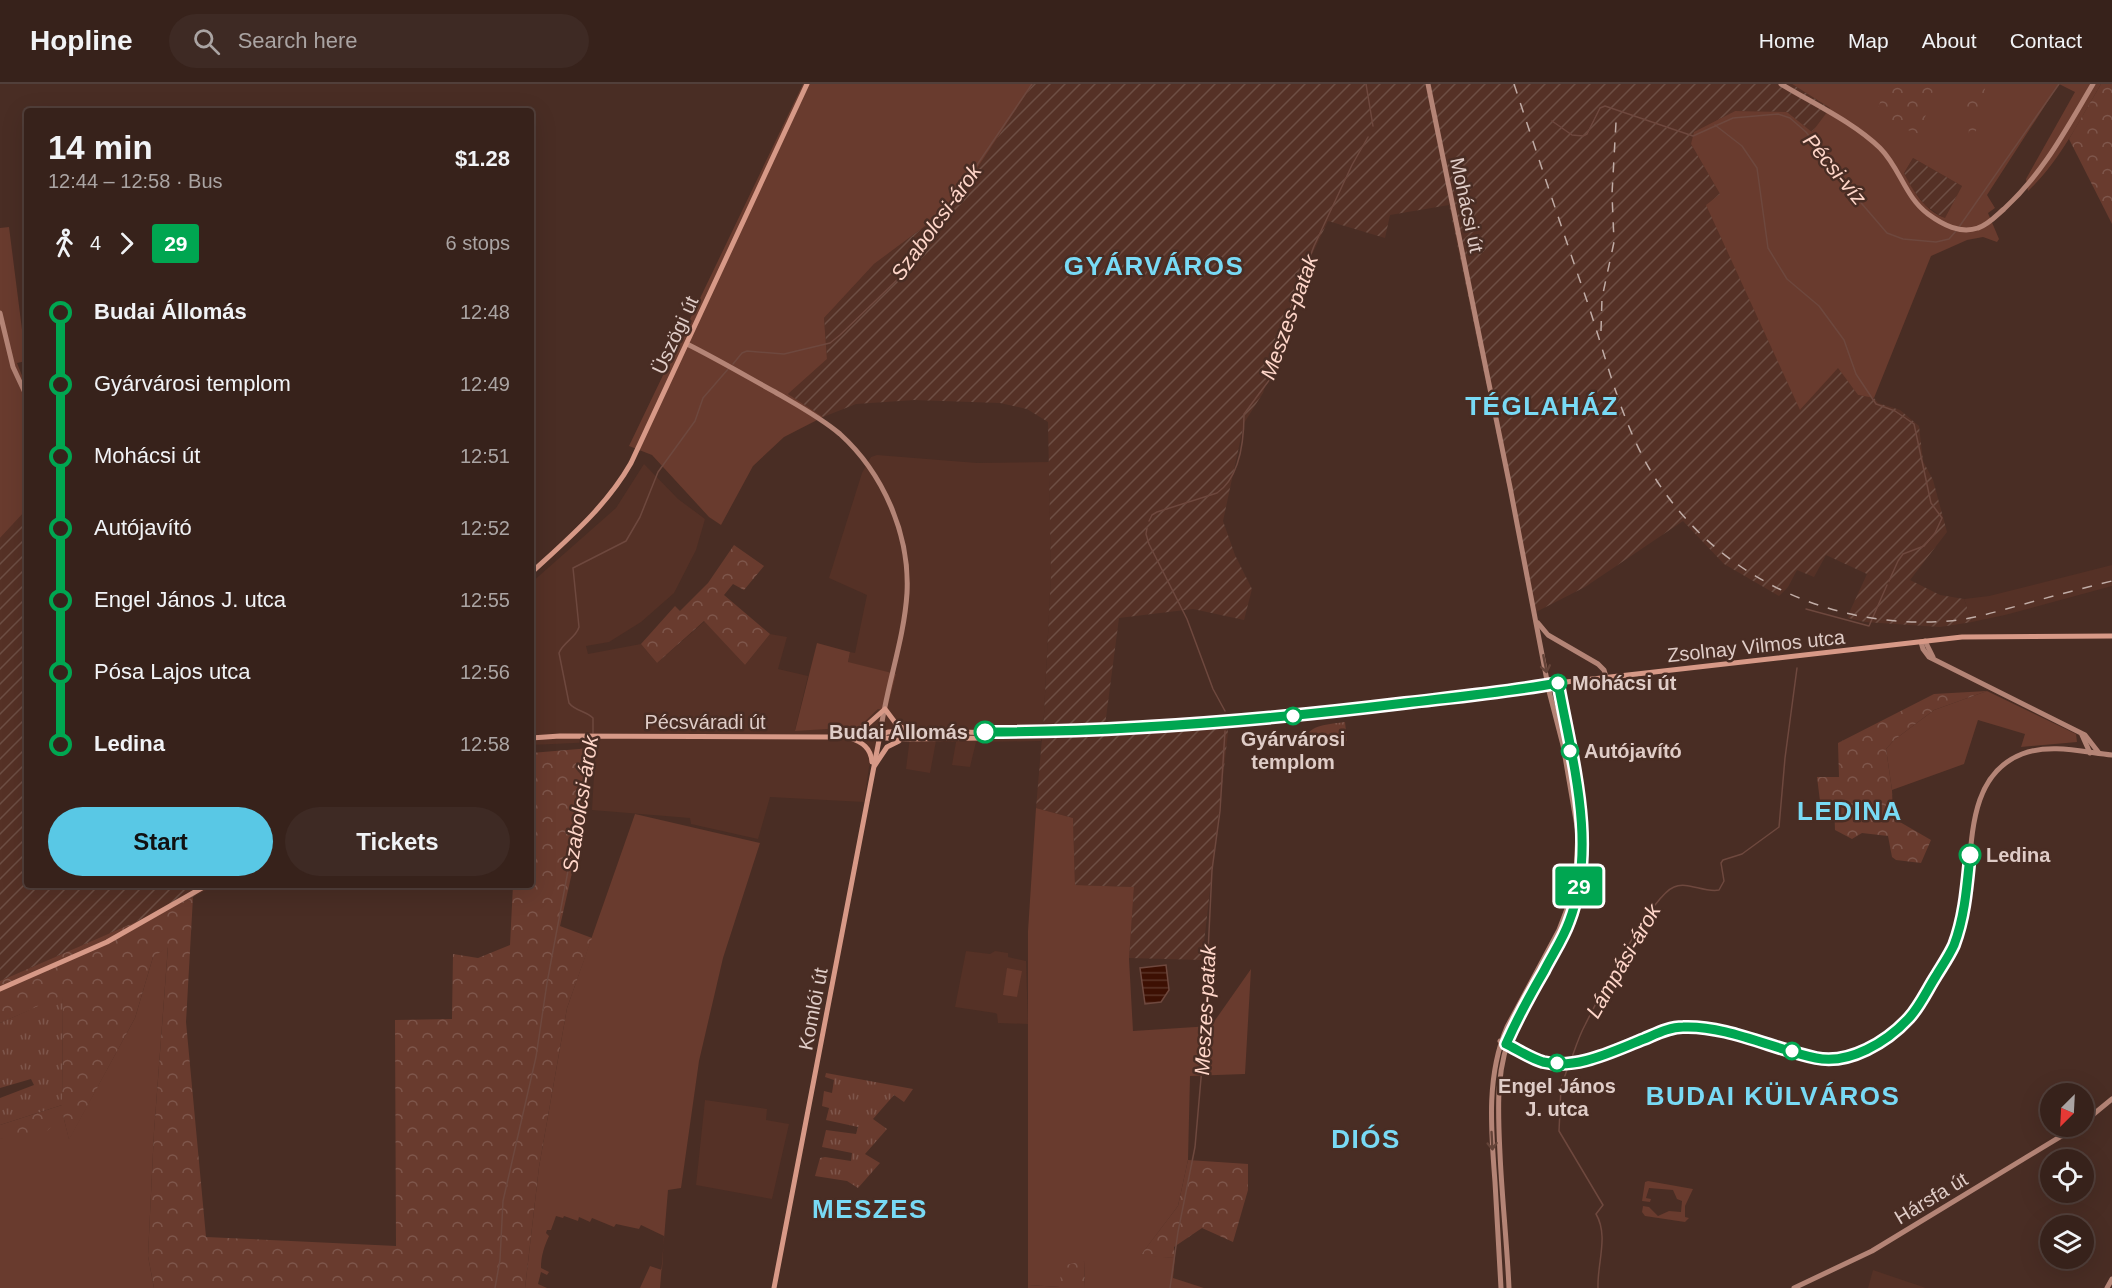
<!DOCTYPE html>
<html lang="en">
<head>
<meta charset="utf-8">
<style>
	body { margin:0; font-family:Helvetica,sans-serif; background:#3e2a24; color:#f1f3f6; height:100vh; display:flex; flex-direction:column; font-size:22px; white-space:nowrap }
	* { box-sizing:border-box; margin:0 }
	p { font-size:20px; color:#aaa4a3 }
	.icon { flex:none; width:33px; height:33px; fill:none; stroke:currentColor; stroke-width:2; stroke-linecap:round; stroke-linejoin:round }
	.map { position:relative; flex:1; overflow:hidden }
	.sheet { position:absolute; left:24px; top:24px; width:510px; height:780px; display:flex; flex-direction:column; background:#37221b; border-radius:6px; box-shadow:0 6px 24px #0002,0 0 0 2px #513f3a }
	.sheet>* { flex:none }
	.badge { padding:0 12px; border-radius:4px; font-size:21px; line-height:39px }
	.needle { width:39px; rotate:204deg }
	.fabs { position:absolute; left:2040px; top:999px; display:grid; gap:12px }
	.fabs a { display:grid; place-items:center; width:54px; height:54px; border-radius:50%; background:#37221b; box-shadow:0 6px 24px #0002,0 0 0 2px #513f3a; font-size:30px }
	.map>.badge { position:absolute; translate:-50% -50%; box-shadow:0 0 0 3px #fff }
	.legs { display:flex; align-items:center; gap:9px; height:66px; padding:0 24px; font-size:20px }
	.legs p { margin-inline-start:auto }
	.headline { display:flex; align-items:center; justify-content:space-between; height:102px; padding:0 24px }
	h1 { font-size:33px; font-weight:800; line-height:45px }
	.action { display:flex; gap:12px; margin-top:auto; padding:12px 24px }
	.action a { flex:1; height:69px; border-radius:36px; background:#59c8e5; color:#111; font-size:24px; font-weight:800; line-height:69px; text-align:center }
	.action a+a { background:#3e2a24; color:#f1f3f6 }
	ul { padding:0 24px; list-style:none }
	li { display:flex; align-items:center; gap:21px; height:72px; font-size:22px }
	li i { display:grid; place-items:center; width:9px; height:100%; margin:0 8px; background:currentColor }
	li i::after { content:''; width:15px; height:15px; margin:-8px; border:4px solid; border-radius:50%; background:#37221b }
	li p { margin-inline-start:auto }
	li:first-child i { background:linear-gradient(#0000 50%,currentColor 0) }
	li:last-child i { background:linear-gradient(currentColor 50%,#0000 0) }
	header { display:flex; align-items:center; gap:36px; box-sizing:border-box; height:84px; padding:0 30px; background:#37221b; border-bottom:2px solid #513f3a }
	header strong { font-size:28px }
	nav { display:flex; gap:33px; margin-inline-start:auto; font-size:21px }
	.search { width:420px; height:54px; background:#3e2a24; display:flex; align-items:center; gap:15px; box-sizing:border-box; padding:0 21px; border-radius:33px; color:#aaa4a3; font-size:22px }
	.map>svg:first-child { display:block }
	.built { fill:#553126 }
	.industrial { fill:url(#industrial-furrows) }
	.green { fill:#693b2e; fill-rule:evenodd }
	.forest { fill:url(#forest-crowns) }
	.park { fill:url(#park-tufts) }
	.water { fill:url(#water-rules); stroke:#6e483e; stroke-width:1.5 }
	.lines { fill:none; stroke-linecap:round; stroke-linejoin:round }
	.stream { stroke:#6e483e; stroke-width:1.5 }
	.secondary { stroke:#b48476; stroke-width:5 }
	.primary { stroke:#d79987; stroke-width:5 }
	.rail { stroke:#c0aca6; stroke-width:1.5; stroke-dasharray:10 10; stroke-linecap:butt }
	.oneway { stroke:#644338 }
	.line-1-casing { stroke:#fff; stroke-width:14 }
	.line-1 { stroke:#00a651; stroke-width:9 }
	.stop-1-dot { fill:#fff; stroke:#00a651; stroke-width:3 }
	.labels { text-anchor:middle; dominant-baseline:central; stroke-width:5; stroke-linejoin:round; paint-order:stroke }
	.street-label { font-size:20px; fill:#dfccc7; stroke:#492d24 }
	.stop-label { font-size:20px; font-weight:bold; fill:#dfccc7; stroke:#492d24; text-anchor:start }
	.water-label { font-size:21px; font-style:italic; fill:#ffd6c9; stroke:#492d24 }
	.district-label { font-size:26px; font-weight:bold; letter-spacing:1.5px; fill:#78daf5; stroke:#492d24 }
</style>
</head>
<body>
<header>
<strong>Hopline</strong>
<div class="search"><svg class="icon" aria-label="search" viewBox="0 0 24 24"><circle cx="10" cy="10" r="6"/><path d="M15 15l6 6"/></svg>Search here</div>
<nav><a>Home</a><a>Map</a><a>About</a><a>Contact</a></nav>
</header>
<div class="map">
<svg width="2112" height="1204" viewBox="0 0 2112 1204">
	<defs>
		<pattern id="industrial-furrows" width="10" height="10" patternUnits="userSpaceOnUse" patternTransform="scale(1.5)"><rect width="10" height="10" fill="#553126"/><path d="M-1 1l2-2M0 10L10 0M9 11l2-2" fill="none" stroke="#6d4e44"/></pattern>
		<pattern id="forest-crowns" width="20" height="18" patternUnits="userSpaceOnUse" patternTransform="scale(1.5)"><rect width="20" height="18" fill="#693b2e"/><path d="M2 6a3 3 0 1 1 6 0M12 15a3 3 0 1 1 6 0" fill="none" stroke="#7e564b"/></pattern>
		<pattern id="park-tufts" width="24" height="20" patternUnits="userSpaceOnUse" patternTransform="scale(1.5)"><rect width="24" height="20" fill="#693b2e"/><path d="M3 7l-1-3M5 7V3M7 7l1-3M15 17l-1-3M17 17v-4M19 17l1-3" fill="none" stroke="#7e564b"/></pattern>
		<pattern id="water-rules" width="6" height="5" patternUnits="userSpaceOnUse" patternTransform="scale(1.5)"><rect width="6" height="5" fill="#3d1003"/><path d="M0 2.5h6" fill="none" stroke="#593226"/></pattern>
	</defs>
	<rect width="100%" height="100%" fill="#492d24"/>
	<g class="built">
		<polygon points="877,371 977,379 1049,378 1051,491 1044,631 1041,657 976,658 970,683 952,681 956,658 936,657 930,689 906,685 910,653 884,652 869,683 864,718 770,713 758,755 691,740 690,734 592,726 596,658 531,661 531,499 616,424 644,380 678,415 705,435 696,466 674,509 641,538 609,558 586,562 588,570 641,560 657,579 705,537 745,581 770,550 787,553 778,585 808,592 795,646 859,643 878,625 887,625 848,578 850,568 855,569 867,511 829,494 862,389 871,373"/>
		<polygon points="2112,481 2112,502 2005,531 1972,538 1964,515 1989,512"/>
		<polygon points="966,867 990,870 995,867 1008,869 1008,873 1026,877 1028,940 998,939 997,930 995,929 955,923"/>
		<polygon points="705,1016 767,1025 766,1036 789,1040 772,1115 696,1101"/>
		<polygon points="1873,1186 1926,1204 1868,1204"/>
	</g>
	<g class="industrial">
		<polygon points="1033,0 1792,0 1830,24 1812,48 1787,28 1735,27 1718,36 1691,60 1720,110 1801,325 1838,283 1858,311 1874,314 1878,319 1900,326 1919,342 1923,377 1933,396 1947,448 1910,496 1940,511 1964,515 1972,538 1940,543 1865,538 1848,534 1850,527 1867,490 1826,471 1814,493 1797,486 1788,503 1779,512 1724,480 1683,437 1585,503 1534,529 1449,121 1390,131 1385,154 1328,137 1306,183 1284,238 1263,309 1244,339 1223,437 1235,471 1252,505 1244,536 1193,525 1119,534 1104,649 1227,639 1228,649 1202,876 1129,874 1134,803 1075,801 1073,734 1036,724 1044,631 1051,491 1048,338 1027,325 1000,319 914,316 856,320 823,333 788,310 827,275 824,234 874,180 952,122"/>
		<polygon points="1913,74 1962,102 1945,135 1925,121 1911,103 1904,89"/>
		<polygon points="27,425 27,801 216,801 193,813 0,897 0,454"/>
	</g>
	<g class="green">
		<polygon points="803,0 1033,0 952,122 874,180 824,234 827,275 788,310 823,333 784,353 753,382 721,441 709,433 652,371 629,362"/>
		<path d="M 1792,0 L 2101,0 C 2079,37 2060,77 2028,107 L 2026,95 L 2075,8 L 2059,0 L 1987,111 L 1995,124 L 1988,129 L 1999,155 L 1997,158 L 1983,153 L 1967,156 L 1931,172 L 1874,314 L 1858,311 L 1838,284 L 1800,326 L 1706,121 L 1720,110 L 1691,60 L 1694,48 L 1735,27 L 1787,28 L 1812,48 L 1830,24 ZM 1913,74 L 1962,102 L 1945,134 C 1925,127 1913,107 1904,89 Z"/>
		<polygon points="9,143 26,277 17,279 27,304 27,425 0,454 0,144"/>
		<polygon points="817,559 850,568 848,578 896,590 887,625 878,625 859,643 795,647"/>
		<polygon points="1987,607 2076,650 2077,658 2021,663 2025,650 1978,636 1964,680 1892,706 1886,665 1894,656 1934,626"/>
		<polygon points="1036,724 1073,734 1075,801 1134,803 1129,875 1133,947 1211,942 1251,885 1245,990 1190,992 1188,1076 1178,1122 1141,1171 1175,1174 1173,1194 1204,1204 1085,1204 1084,1177 1060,1203 1028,1201 1028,847"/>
		<path d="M 635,730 L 760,759 L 723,874 L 699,977 L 681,1104 L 668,1106 L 660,1204 L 640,1204 L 650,1182 L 662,1186 L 664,1152 L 641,1141 L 639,1145 L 616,1140 L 614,1143 L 592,1134 L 590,1138 L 579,1133 L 578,1137 L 564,1132 L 563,1134 L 556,1132 L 551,1146 L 547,1146 L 546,1149 L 549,1152 C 544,1163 541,1172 541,1184 L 549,1188 L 547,1191 L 541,1188 L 538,1200 L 547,1204 L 525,1204 L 539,1083 L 567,924 Z"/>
		<polygon points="168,862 154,1048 148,1172 154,1204 0,1204 0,1055 63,1031 69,1055 135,934 153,873"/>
		<polygon points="1007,884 1022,887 1017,913 1003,911"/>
		<polygon points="1648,1097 1693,1105 1685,1122 1685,1133 1689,1134 1685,1138 1645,1132 1642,1128 1643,1122 1649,1123 1658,1132 1669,1127 1681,1128 1682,1117 1677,1115 1673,1106 1649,1104 1646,1114 1651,1115 1650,1118 1642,1117 1645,1098"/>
	</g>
	<g class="forest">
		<polygon points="1885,0 1935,0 1920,50 1892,41 1877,29"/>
		<polygon points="1964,0 1986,0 1971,70"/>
		<polygon points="2101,0 2112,0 2112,140 2069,55"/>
		<polygon points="734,461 764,482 744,506 733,500 724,511 770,550 745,581 704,537 657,579 641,560 675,522 680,527 708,499"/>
		<polygon points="1987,607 1934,626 1894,656 1886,665 1892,706 1893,734 1931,756 1921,779 1896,776 1892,773 1888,752 1862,749 1852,755 1835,746 1834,717 1820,717 1817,693 1839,693 1838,659 1934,610"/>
		<polygon points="591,664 587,722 560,842 592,854 567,924 539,1083 525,1204 154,1204 148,1172 154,1048 168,863 153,873 135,934 69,1056 63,1031 44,1050 0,1055 0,1041 62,1021 63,912 0,939 0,897 193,813 186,938 206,1153 396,1162 395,936 452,935 453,870 478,874 510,861 513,801 531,801 531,669"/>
		<polygon points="1188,1076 1248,1080 1248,1106 1233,1158 1202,1144 1174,1163 1175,1174 1140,1172 1178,1122"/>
		<polygon points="1084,1177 1085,1204 1028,1204 1028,1201 1060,1203 1061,1182"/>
	</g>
	<g class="park">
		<path d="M 1345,638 L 1347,657 L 1319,660 L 1306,652 C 1313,640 1332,640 1345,638 Z"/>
		<polygon points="63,911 62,1021 0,1041 0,1014 34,1001 31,995 0,1004 0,939"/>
		<polygon points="826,989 913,1005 904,1018 894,1011 873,1035 887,1045 865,1070 880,1079 858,1104 847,1097 815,1092 820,1074 825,1073 851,1077 852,1069 822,1063 826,1046 856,1050 858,1043 826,1036 829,1024 822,1022 824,1007 832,1009 834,996 825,993"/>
	</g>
	<polygon class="water" points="1166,881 1169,906 1161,918 1145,920 1140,884"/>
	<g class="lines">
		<g class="stream">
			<polyline points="1366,0 1373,42"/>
			<polyline points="1552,37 1572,51 1583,52 1587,50 1600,24 1605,22 1693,52 1733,34 1778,30 1790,34 1806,48 1850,106 1887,149 1903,155 1936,158 1949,155 1956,147"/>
			<polyline points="1715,41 1742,62 1757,84 1768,164 1787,195 1819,222 1844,256 1856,290 1876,320 1895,327 1914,340 1931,419 1942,434 1935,449 1924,462 1903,470 1898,477 1889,497"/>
			<polyline points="1959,143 2059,0"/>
			<polyline points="733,280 742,269 747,267 784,270 830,259 840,251 902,191 1032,0"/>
			<path d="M 1149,437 L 1152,431 L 1157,428 L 1217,409 C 1240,393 1244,356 1244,330 L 1270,295 L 1288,231 L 1314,162 L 1352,81 L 1368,53"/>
			<polyline points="1147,444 1146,450 1149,460 1187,535 1213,605 1225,627"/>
			<polyline points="1806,525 1869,542 1887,501"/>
			<path d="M 593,649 L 593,634 C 586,627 575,627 569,619 L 559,569 C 563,558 576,554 579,543 L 573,484 L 626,457 L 640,433 L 658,388 L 695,337 L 703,314 L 729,284"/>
			<path d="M 1571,976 C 1575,965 1579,952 1585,941 C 1598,915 1651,812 1674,803 C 1687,797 1704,809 1719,806 L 1724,797 L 1721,779 L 1723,776 L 1742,770 L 1779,743 L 1785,674 L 1797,584"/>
			<path d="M 1569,980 L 1561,1003 L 1559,1047 L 1603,1121 L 1596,1130 C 1609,1152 1597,1179 1598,1204"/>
			<polyline points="495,1204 500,1176 503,1117 536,973 547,899 593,653"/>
			<polyline points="1170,1204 1178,1148 1195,1063 1206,937 1206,910 1212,786 1220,727 1225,647"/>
		</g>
		<g class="secondary">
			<path d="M 1428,0 L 1510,403 L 1549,607 L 1563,661 L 1578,748 L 1576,788 L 1567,825 L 1559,846 L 1507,943 C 1486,992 1491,1046 1495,1098 C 1497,1133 1499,1169 1501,1204"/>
			<path d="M 1781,0 C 1814,20 1853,38 1880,64 C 1900,84 1905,113 1928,130 C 1943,141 1960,150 1978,144 C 1988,141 1996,132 2004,125 C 2044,88 2065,47 2093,0"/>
			<polyline points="0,229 13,283 27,313"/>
			<path d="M 687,260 C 717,275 746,292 775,308 C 797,321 820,333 840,350 C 883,389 910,450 907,509 C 904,557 886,603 880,651"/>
			<polyline points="1538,539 1548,551 1598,580 1604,586 1606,593"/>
			<polyline points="1925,557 1933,573"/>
			<polyline points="1921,558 1923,565 1929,573 2085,651 2099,669"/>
			<polyline points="2082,651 2090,669"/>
			<path d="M 1500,957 C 1514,964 1528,973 1542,977 C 1574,987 1610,968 1639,957 C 1653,951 1668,943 1683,943 C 1729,941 1780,969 1826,975 C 1881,971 1908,939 1934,895 C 1949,871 1959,848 1965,819 C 1974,770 1963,693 2022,670 C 2050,659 2083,668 2112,671"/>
			<polyline points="2084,1038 2112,1015"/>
			<path d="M 1509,1204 C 1507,1159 1502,1115 1500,1070 C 1498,1027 1495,983 1514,943 L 1566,846 L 1575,821 L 1581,790 L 1583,760 L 1580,721 L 1558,599"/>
			<polyline points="1794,1204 1872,1167 2078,1042"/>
			<polyline points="2107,1204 2112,1195"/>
		</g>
		<g class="primary">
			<path d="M 531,489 C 568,455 606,423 631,379 L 807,0"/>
			<polyline points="850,650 867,641 885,625 897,641 907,646"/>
			<polyline points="880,651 886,654 908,655 982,654 1010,649 1099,646 1264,635 1359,625 1566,598 1962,553 2112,552"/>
			<polyline points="531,654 560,652 829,653 880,651 888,648 910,647 1005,649"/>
			<path d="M 850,654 C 862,658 871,664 872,678"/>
			<polyline points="875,681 887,663 899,657"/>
			<polyline points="0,905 107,858 207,801"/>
			<polyline points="774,1204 880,651"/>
		</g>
		<g class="rail">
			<path d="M 1514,0 C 1538,73 1562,145 1587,217 C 1605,270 1618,326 1644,375 C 1703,486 1825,547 1949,537 C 1972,535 1995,528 2017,522 C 2049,513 2080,505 2112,497"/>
			<polyline points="1601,247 1602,214 1614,158 1612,110 1616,38"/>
		</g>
	</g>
	<defs><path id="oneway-shaft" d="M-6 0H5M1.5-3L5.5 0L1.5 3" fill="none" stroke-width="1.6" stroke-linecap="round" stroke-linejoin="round" transform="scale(1.5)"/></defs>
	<g class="oneway">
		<use href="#oneway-shaft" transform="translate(1545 580) rotate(79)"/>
		<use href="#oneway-shaft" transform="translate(1492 1057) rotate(87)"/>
	</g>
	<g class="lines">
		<g class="line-1-casing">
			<path id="line-1" d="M 985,648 C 1125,648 1266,636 1405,619 C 1456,613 1508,608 1558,599 C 1572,676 1598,763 1569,838 C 1563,855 1552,871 1544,887 C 1530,911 1517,935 1506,960 C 1518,966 1530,974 1543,978 C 1577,986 1613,967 1644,955 C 1656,950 1669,943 1683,943 C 1726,941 1773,965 1816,974 C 1849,981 1887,958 1909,934 C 1920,922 1927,906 1936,892 C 1942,882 1949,872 1954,861 C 1965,832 1967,801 1970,771"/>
		</g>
		<use href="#line-1" class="line-1"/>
	</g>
	<g class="stop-1-dot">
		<circle cx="1558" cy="599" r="8"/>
		<circle cx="1293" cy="632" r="8"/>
		<circle cx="985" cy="648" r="10"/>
		<circle cx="1570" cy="667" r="8"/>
		<circle cx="1970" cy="771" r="10"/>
		<circle cx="1792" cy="967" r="8"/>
		<circle cx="1557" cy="979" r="8"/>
	</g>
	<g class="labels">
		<g class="street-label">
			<text transform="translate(1467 121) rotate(78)">Mohácsi út</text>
			<text transform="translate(675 251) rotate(-65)">Üszögi út</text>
			<text transform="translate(1756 562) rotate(-6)">Zsolnay Vilmos utca</text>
			<text x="705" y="638">Pécsváradi út</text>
			<text transform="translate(813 925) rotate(-79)">Komlói út</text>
			<text transform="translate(1931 1114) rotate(-31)">Hársfa út</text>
		</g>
		<g class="stop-label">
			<text x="1572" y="599">Mohácsi út</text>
			<text x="968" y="648" text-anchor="end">Budai Állomás</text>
			<text x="1293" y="655" text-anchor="middle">Gyárvárosi<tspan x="1293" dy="23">templom</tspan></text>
			<text x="1584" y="667">Autójavító</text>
			<text x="1986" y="771">Ledina</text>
			<text x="1557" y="1002" text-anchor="middle">Engel János<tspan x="1557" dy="23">J. utca</tspan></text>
		</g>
		<g class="water-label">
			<text transform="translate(1835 85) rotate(50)">Pécsi-víz</text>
			<text transform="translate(936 138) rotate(-54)">Szabolcsi-árok</text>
			<text transform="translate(1289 233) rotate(-70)">Meszes-patak</text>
			<text transform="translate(580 720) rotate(-81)">Szabolcsi-árok</text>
			<text transform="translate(1623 877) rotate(-60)">Lámpási-árok</text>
			<text transform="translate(1205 926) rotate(-87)">Meszes-patak</text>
		</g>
		<g class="district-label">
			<text x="1154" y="182">GYÁRVÁROS</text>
			<text x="1542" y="322">TÉGLAHÁZ</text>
			<text x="1850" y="727">LEDINA</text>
			<text x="1773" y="1012">BUDAI KÜLVÁROS</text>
			<text x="1366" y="1055">DIÓS</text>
			<text x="870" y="1125">MESZES</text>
		</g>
	</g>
</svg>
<div class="fabs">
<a><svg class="needle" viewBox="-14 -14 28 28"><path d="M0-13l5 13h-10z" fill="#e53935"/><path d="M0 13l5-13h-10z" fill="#aaa4a3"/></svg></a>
<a><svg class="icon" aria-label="locate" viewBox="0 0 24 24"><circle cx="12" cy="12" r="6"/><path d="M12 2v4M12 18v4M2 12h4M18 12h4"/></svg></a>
<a><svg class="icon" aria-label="layers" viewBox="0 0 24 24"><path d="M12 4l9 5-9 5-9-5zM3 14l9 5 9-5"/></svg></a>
</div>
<b class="badge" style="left:1579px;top:802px;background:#00a651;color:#fff">29</b>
<section class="sheet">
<div class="headline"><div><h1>14 min</h1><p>12:44 – 12:58 · Bus</p></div><b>$1.28</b></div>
<div class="legs"><svg class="icon" aria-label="walk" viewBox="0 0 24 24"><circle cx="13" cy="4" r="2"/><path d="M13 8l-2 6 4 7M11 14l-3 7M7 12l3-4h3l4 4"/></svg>4<svg class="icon" aria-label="forward" viewBox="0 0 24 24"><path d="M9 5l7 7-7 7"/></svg><b class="badge" style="background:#00a651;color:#fff">29</b><p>6 stops</p></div>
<ul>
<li><i style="color:#00a651"></i><b>Budai Állomás</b><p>12:48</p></li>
<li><i style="color:#00a651"></i><span>Gyárvárosi templom</span><p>12:49</p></li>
<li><i style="color:#00a651"></i><span>Mohácsi út</span><p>12:51</p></li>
<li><i style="color:#00a651"></i><span>Autójavító</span><p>12:52</p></li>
<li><i style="color:#00a651"></i><span>Engel János J. utca</span><p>12:55</p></li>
<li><i style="color:#00a651"></i><span>Pósa Lajos utca</span><p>12:56</p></li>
<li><i style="color:#00a651"></i><b>Ledina</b><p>12:58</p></li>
</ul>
<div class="action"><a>Start</a><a>Tickets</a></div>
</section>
</div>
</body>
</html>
